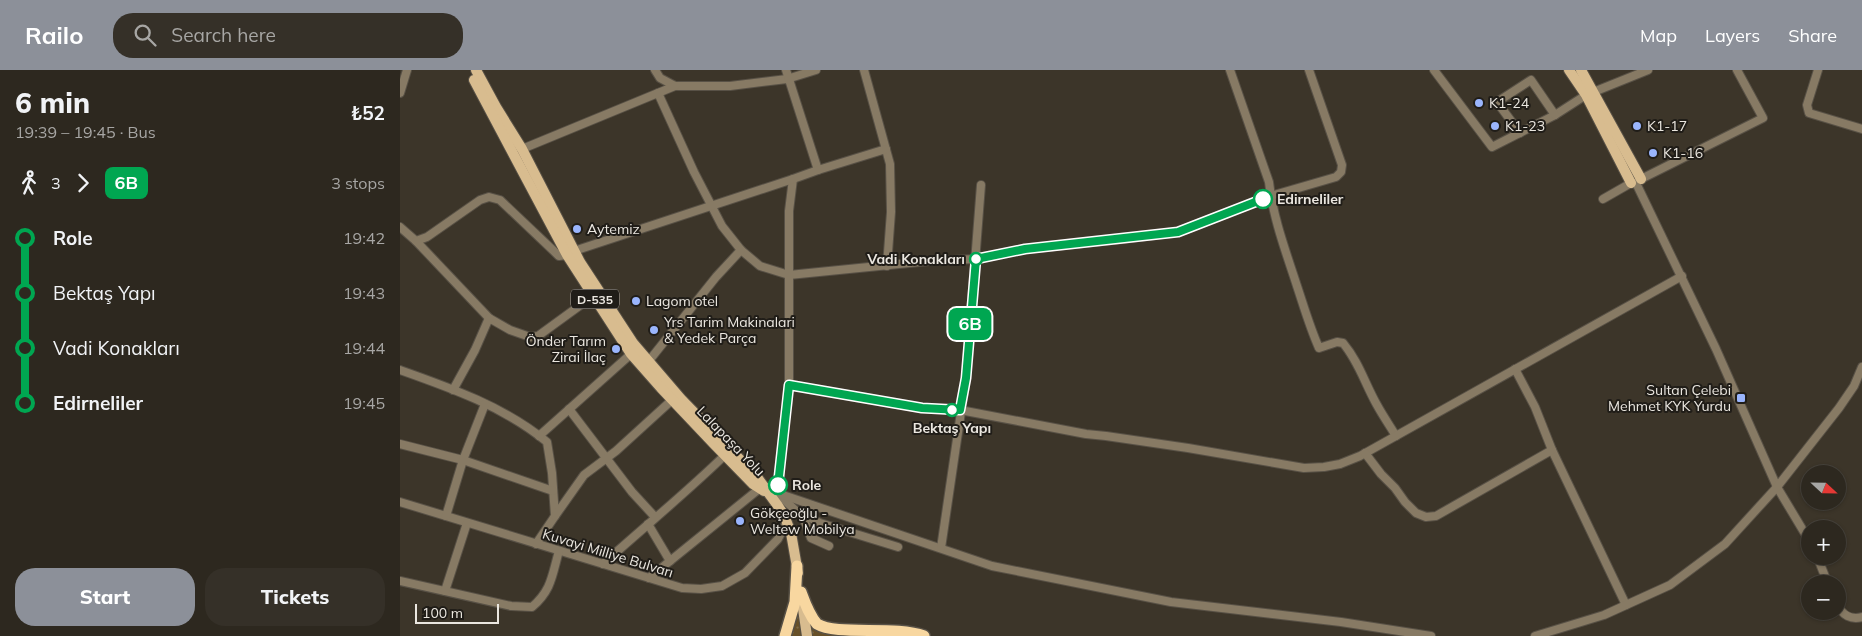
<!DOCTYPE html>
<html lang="en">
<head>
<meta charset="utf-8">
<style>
	body { margin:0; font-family:Mulish,sans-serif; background:#353028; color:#f1f3f6; height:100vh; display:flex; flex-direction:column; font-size:19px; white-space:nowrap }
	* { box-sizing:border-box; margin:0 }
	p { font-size:16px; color:#a7a6a4 }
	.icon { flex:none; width:28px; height:28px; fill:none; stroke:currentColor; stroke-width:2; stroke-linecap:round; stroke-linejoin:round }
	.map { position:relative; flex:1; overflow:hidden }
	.panel { display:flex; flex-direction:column; background:#2d281f; width:400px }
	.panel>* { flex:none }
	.badge { padding:0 10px; border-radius:8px; font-size:18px; line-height:32px }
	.needle { width:32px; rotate:112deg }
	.tools { position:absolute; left:1401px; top:395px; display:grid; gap:10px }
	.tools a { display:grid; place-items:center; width:45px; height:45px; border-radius:50%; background:#2d281f; box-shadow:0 1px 4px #0004,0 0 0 1px #48443d; font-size:25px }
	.scale { position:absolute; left:15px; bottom:12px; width:84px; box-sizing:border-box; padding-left:5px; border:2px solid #ebe7e0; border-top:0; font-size:14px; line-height:18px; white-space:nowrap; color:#ebe7e0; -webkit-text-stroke:4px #201d18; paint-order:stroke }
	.map>.badge { position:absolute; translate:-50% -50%; box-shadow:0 0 0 2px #fff }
	.legs { display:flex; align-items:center; gap:8px; height:55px; padding:0 15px; font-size:16px }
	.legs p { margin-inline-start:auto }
	.headline { display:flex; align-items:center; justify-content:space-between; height:85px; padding:0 15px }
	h1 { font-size:28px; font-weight:800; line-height:38px }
	.action { display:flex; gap:10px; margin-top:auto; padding:10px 15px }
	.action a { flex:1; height:58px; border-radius:20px; background:#8c9099; color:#fff; font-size:20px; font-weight:800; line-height:58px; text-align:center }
	.action a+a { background:#353028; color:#f1f3f6 }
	ul { padding:0 15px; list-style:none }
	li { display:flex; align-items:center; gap:18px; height:55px; font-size:19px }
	li i { display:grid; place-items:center; width:8px; height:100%; margin:0 6px; background:currentColor }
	li i::after { content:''; width:12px; height:12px; margin:-6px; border:4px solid; border-radius:50%; background:#2d281f }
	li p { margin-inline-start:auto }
	li:first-child i { background:linear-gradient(#0000 50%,currentColor 0) }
	li:last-child i { background:linear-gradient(currentColor 50%,#0000 0) }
	header { display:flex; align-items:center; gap:30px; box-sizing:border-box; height:70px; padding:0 25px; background:#8c9099; color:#fff }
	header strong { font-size:24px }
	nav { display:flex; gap:28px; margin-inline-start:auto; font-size:18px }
	.search { width:350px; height:45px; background:#353028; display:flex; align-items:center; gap:12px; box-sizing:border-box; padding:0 18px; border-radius:20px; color:#a7a6a4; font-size:19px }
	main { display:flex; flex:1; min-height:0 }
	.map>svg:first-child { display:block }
	.grass { fill:url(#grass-dots) }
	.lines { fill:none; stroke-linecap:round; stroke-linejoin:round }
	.minor-casing { stroke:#585146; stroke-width:10 }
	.major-casing { stroke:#585146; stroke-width:12 }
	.highway-casing { stroke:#585146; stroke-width:14 }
	.minor { stroke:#877a64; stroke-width:8 }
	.major { stroke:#d8bc8f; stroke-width:10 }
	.highway { stroke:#f8d7a0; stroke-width:11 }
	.line-1-casing { stroke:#fff; stroke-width:11 }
	.line-1 { stroke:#00a651; stroke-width:8 }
	.poi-dot { fill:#9ab5fd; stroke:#201d18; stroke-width:2 }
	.stop-1-dot { fill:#fff; stroke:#00a651; stroke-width:2.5 }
	.labels { text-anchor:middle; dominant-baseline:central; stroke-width:4; stroke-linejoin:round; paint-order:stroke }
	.shield { fill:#201d18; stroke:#aeaaa4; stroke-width:1 }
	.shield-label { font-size:12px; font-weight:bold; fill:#ebe7e0 }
	.poi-label { font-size:14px; fill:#ebe7e0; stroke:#201d18; text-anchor:start }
	.stop-label { font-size:14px; font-weight:bold; fill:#ebe7e0; stroke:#201d18; text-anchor:start }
	.street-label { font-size:14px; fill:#ebe7e0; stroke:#201d18 }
</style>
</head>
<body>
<header>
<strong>Railo</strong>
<div class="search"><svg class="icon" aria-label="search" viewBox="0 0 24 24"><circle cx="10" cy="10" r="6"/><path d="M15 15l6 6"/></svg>Search here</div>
<nav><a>Map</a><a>Layers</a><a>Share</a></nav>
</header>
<main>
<section class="panel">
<div class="headline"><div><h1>6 min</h1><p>19:39 – 19:45 · Bus</p></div><b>₺52</b></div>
<div class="legs"><svg class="icon" aria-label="walk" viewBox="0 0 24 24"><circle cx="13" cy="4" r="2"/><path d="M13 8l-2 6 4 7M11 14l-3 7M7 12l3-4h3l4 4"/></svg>3<svg class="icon" aria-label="forward" viewBox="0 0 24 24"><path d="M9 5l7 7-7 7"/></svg><b class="badge" style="background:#00a651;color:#fff">6B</b><p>3 stops</p></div>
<ul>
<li><i style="color:#00a651"></i><b>Role</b><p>19:42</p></li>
<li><i style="color:#00a651"></i><span>Bektaş Yapı</span><p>19:43</p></li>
<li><i style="color:#00a651"></i><span>Vadi Konakları</span><p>19:44</p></li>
<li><i style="color:#00a651"></i><b>Edirneliler</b><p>19:45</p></li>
</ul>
<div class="action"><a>Start</a><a>Tickets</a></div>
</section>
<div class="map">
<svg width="1462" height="566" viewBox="0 0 1462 566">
	<defs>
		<pattern id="grass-dots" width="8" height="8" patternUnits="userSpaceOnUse" patternTransform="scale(1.25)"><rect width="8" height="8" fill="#675028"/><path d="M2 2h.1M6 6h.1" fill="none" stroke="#7d6947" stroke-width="1.8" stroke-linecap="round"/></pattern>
	</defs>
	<rect width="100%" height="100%" fill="#3c3529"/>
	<g class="grass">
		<polygon points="398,535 401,566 391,566"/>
		<polygon points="410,549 419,559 435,566 412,566"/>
	</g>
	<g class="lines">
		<g class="minor-casing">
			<g id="minor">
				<polyline points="255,0 260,8 275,16 330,16 387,9 416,0"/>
				<polyline points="386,0 418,100"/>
				<polyline points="464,0 490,94 491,142 487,196"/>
				<path d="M 830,0 L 869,112 C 873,148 886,182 897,216 C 904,237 910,258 919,278 L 937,272 L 943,273 C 959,292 965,314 977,335 C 983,346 990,356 996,366"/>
				<polyline points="1034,0 1092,77 1155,45 1186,25 1248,0"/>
				<polyline points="1418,0 1407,35 1409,43 1462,59"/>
				<polyline points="0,23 7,0"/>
				<polyline points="258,23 294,102 322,156 341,180 360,196 389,205 529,191 576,189 625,179 723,169 778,162 871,126 936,107 941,102 942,95 909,0"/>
				<polyline points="1120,63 1097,32 1131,10 1155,45"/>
				<polyline points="122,79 275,16"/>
				<polyline points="393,109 389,141 389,315 377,423 395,440 420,453 498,477"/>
				<polyline points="1236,113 1316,279 1377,417 1410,472"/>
				<polyline points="1203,129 1231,113 1236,113 1241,109 1363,48 1337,0"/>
				<polyline points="0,157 16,171 27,167 80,130 89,127 100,130 159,186 167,185"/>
				<polyline points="16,171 89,248 110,260 130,267 138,266 193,226"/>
				<polyline points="174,181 393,109 418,100 486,79"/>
				<polyline points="248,292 316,207 341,180"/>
				<polyline points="1115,299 1135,337 1152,380 1226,535"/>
				<path d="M 0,300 C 51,318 105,337 147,372 L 152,403 L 155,446 L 136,474"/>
				<polyline points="389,315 522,338 560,340 686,364 706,366 788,378 904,398 924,397 940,394 960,386 1282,206"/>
				<polyline points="53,320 75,280 89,248"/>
				<polyline points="169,339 232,422 255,447"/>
				<polyline points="139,366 231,284"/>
				<polyline points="0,374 63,390 153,421"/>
				<polyline points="965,383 981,404 995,418 1005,432 1016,443 1026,447 1036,446 1152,380"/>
				<polyline points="369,425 377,423 592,496 771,532 941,552 1031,566"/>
				<polyline points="0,432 282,518 301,519 322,516 345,503 378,469 387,452"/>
				<polyline points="402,444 411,468 429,476"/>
				<polyline points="46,446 63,390 85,334"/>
				<polyline points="155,446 184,405 216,381 272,330"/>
				<polyline points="248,454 270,491"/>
				<polyline points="541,478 566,308 581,115"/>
				<polyline points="1417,486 1428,514"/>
				<path d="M 203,494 C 244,457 286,423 325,385"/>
				<polyline points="249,508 359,419"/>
				<path d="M 0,511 L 111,536 L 132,537 C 152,520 152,505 159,481"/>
				<polyline points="45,521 67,453"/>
				<path d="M 1438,535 C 1442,545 1451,550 1462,547"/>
				<polyline points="1135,566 1204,545 1270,515 1325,474 1377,417 1439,338 1454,316 1462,297"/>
			</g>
		</g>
		<g class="major-casing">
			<g id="major">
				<polyline points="76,0 96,37 122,79 180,192 233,273 281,329 357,407 378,436 384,445 391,463 398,503"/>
				<polyline points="1169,0 1186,25 1231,113"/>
				<polyline points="1181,0 1241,109"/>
				<polyline points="74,10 167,185 231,284 261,318 314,374 353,414 364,421"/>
				<polyline points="402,532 407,566"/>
			</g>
		</g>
		<g class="highway-casing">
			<g id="highway">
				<path d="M 401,522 C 405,533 409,545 417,554 C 437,566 495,555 524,566"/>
				<polyline points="385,566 395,532 397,496"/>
			</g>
		</g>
		<use href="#minor" class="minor"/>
		<use href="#major" class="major"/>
		<use href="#highway" class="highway"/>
	</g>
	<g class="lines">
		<g class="line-1-casing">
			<polyline id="line-1" points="378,415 389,315 522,338 560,340 566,308 576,189 625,179 778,162 863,129"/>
		</g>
		<use href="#line-1" class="line-1"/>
	</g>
	<g class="poi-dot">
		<circle cx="1079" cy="33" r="5"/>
		<circle cx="1095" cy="56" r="5"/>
		<circle cx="1237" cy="56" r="5"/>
		<circle cx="1253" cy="83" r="5"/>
		<circle cx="177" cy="159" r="5"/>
		<circle cx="236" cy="231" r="5"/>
		<circle cx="254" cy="260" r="5"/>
		<circle cx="216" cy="279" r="5"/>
		<rect x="1336" y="323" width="10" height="10" rx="2.5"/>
		<circle cx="340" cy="451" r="5"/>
	</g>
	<g class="stop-1-dot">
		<circle cx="863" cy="129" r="9"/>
		<circle cx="576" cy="189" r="6"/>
		<circle cx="552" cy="340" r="6"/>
		<circle cx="378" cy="415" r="9"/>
	</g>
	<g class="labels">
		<rect class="shield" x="171" y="219.5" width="48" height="19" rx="4"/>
		<g class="shield-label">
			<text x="195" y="229">D-535</text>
		</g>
		<g class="poi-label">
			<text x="1089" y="33">K1-24</text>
			<text x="1105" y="56">K1-23</text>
			<text x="1247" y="56">K1-17</text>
			<text x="1263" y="83">K1-16</text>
			<text x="187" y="159">Aytemiz</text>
			<text x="246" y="231">Lagom otel</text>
			<text x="264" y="252">Yrs Tarim Makinalari<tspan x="264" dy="16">&amp; Yedek Parça</tspan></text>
			<text x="206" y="271" text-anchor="end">Önder Tarım<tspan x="206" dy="16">Zirai İlaç</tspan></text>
			<text x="1331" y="320" text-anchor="end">Sultan Çelebi<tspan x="1331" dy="16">Mehmet KYK Yurdu</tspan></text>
			<text x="350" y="443">Gökçeoğlu -<tspan x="350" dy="16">Weltew Mobilya</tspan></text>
		</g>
		<g class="stop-label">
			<text x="877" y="129">Edirneliler</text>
			<text x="565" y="189" text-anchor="end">Vadi Konakları</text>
			<text x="552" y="358" text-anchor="middle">Bektaş Yapı</text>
			<text x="392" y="415">Role</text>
		</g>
		<g class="street-label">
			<text transform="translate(331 371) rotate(46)">Lalapaşa Yolu</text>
			<text transform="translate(208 483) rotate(17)">Kuvayi Milliye Bulvarı</text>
		</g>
	</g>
</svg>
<div class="tools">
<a><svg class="needle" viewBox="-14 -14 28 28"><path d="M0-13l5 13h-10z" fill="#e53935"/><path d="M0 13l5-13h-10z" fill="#a7a6a4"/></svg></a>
<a>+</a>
<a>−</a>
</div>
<div class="scale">100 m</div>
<b class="badge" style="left:570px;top:254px;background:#00a651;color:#fff">6B</b>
</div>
</main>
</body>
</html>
